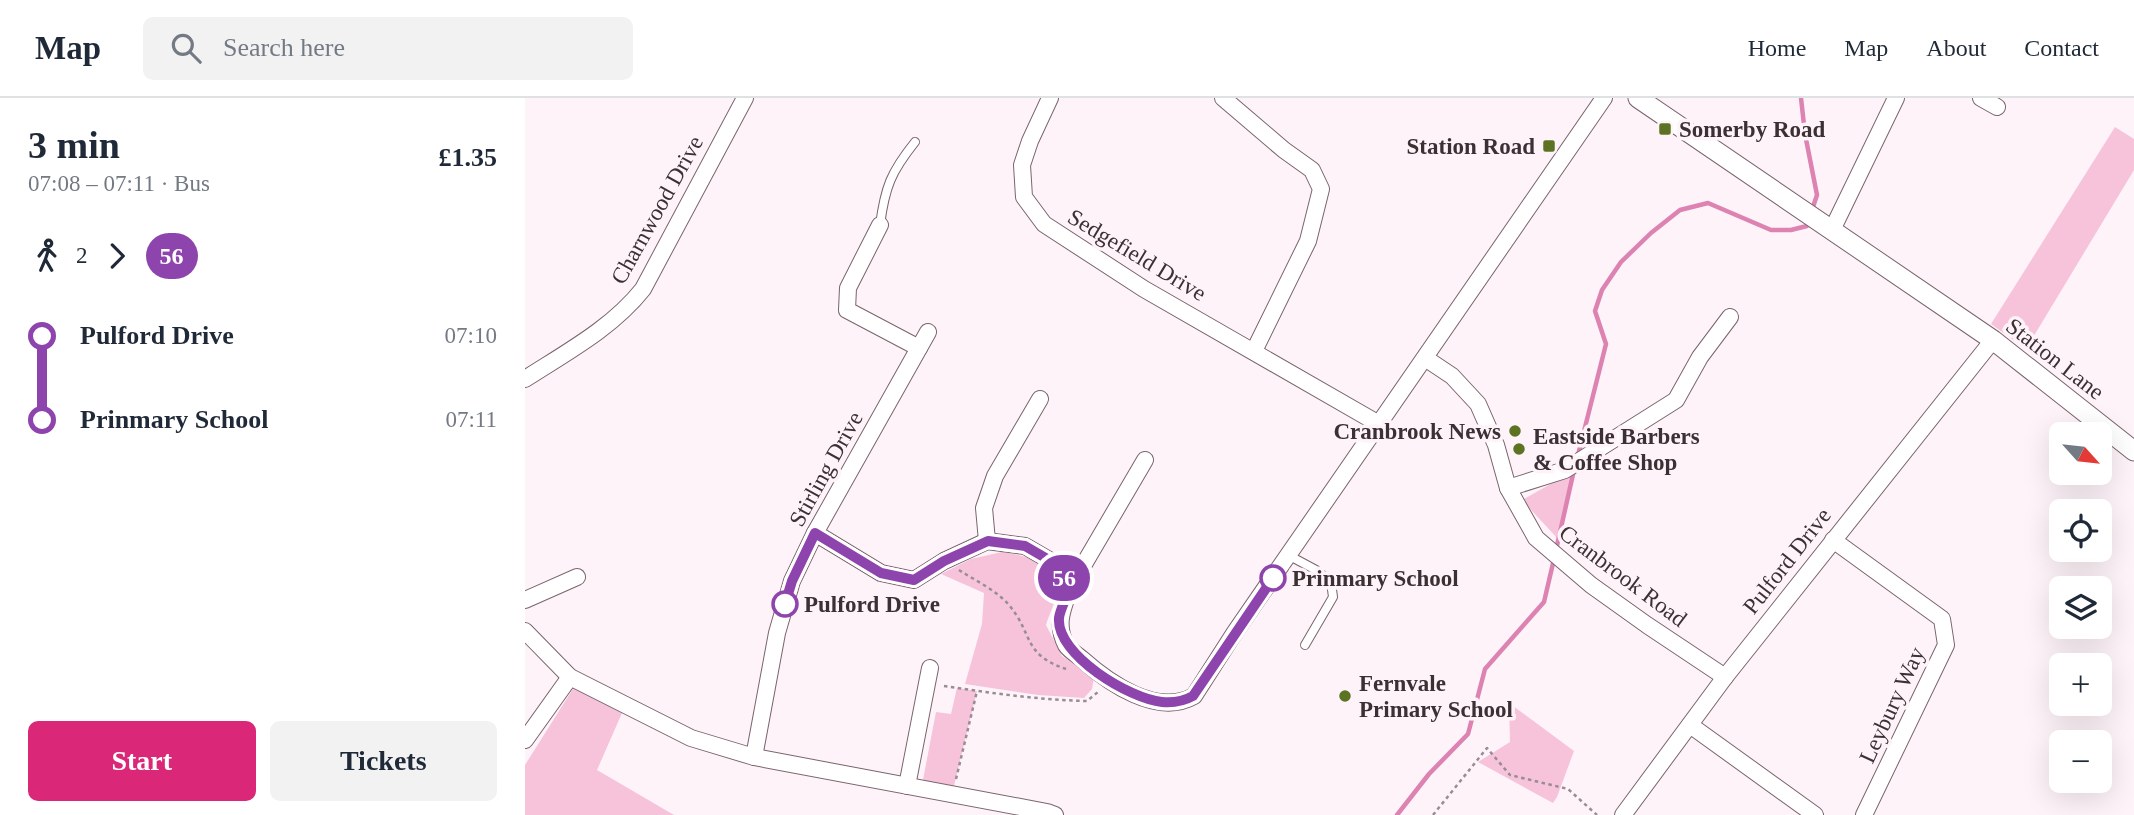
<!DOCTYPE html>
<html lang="en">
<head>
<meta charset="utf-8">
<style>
	body { margin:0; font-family:Georgia,serif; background:#f2f2f3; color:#1f2937; height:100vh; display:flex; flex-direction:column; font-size:26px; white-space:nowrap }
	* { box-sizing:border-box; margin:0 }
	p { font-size:23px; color:#747a83 }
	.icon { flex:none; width:38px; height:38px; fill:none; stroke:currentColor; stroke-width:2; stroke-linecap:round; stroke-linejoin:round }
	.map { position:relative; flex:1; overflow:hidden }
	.side { display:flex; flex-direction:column; background:#fff; width:525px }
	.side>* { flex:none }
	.badge { padding:0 14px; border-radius:23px; font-size:24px; line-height:46px }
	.needle { width:46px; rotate:117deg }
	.buttons { position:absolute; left:1524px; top:324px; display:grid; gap:14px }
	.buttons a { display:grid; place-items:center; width:63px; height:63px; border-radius:10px; background:#fff; box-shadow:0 7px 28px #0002; font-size:35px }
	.map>.badge { position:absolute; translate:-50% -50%; box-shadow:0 0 0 4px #fff }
	.legs { display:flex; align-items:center; gap:10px; height:77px; padding:0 28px; font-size:23px }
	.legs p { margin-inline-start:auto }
	.overview { display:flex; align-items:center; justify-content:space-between; height:119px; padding:0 28px }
	h1 { font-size:38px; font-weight:700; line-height:52px }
	.action { display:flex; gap:14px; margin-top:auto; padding:14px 28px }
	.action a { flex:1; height:80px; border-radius:10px; background:#db2777; color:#fff; font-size:28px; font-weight:700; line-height:80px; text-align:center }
	.action a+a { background:#f2f2f3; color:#1f2937 }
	ul { padding:0 28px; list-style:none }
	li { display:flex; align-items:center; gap:24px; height:84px; font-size:26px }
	li i { display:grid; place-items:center; width:10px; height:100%; margin:0 9px; background:currentColor }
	li i::after { content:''; width:18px; height:18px; margin:-9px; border:5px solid; border-radius:50%; background:#fff }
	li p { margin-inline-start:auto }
	li:first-child i { background:linear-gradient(#0000 50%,currentColor 0) }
	li:last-child i { background:linear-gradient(currentColor 50%,#0000 0) }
	header { display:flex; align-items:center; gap:42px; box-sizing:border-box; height:98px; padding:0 35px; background:#fff; border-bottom:2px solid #e0e1e3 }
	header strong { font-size:33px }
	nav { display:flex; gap:38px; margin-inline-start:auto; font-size:24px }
	.search { width:490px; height:63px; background:#f2f2f3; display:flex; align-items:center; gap:18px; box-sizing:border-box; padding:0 24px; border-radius:10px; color:#747a83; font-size:26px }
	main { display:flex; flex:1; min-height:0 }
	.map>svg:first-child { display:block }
	.green { fill:#f6c3db }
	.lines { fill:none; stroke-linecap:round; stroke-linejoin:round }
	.stream { stroke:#dd83b2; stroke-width:4.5 }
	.service-casing { stroke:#7a646e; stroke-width:10 }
	.minor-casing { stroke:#7a646e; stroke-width:18 }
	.tertiary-casing { stroke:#7a646e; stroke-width:21 }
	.path { stroke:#988d92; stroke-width:2.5; stroke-dasharray:3.5 3.5; stroke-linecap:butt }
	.service { stroke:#fff; stroke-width:8 }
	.minor { stroke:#fff; stroke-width:16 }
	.tertiary { stroke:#fff; stroke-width:19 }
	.line-1-casing { stroke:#fff; stroke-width:16 }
	.line-1 { stroke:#8e44ad; stroke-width:10 }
	.poi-dot { fill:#5d7324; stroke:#fef3f8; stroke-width:2.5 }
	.stop-1-dot { fill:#fff; stroke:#8e44ad; stroke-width:3.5 }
	.labels { text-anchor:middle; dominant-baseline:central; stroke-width:7; stroke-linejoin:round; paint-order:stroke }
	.poi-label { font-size:23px; font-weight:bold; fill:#3b3135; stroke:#fef3f8; text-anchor:start }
	.street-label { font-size:23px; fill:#3b3135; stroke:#fef3f8 }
	.stop-label { font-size:23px; font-weight:bold; fill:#3b3135; stroke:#fef3f8; text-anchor:start }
</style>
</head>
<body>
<header>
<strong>Map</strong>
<div class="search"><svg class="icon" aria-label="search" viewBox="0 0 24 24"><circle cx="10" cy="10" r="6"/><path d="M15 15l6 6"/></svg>Search here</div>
<nav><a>Home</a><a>Map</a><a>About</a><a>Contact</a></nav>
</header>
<main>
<section class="side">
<div class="overview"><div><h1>3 min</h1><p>07:08 – 07:11 · Bus</p></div><b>£1.35</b></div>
<div class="legs"><svg class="icon" aria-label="walk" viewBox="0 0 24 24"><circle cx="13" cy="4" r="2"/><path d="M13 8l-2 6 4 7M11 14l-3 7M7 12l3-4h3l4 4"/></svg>2<svg class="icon" aria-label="forward" viewBox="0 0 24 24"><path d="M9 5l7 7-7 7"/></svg><b class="badge" style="background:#8e44ad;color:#fff">56</b></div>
<ul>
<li><i style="color:#8e44ad"></i><b>Pulford Drive</b><p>07:10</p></li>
<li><i style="color:#8e44ad"></i><b>Prinmary School</b><p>07:11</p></li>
</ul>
<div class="action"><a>Start</a><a>Tickets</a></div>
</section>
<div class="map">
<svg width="1609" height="717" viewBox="0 0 1609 717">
	<rect width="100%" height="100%" fill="#fef3f8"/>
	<g class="green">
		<polygon points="1590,29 1609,41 1609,72 1501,251 1466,226"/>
		<polygon points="1045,375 1047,380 1033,441 997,402"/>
		<path d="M 477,454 C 496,457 534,464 532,490 C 532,502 524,516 521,527 L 537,558 L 569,580 L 567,591 L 559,600 L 513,597 L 440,586 L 457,526 L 459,495 L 416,476 L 446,461 Z"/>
		<polygon points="51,586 97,615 72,672 149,717 0,717 0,667"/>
		<polygon points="432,590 452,593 427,696 397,687 411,614 426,616"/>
		<polygon points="984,605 1049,653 1032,699 1028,705 953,664 985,644"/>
	</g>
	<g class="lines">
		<g class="stream">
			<polyline points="1276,0 1280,36 1292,97 1287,112"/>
			<polyline points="1053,357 1081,246 1070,213 1077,192 1096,164 1126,135 1155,112 1183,105 1246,132 1266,132 1282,128 1283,124"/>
			<polyline points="1031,452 1049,372"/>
			<polyline points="872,717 904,676 943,636 960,571 1019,504 1029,461"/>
		</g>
		<g class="service-casing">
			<g id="service">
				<path d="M 355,127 C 360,89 366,74 390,44"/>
				<polyline points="763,457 791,472 806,484 808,499 780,547"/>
			</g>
		</g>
		<g class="minor-casing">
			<g id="minor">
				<polyline points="525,0 505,43 497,67 499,99 519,126 619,191 854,326"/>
				<polyline points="698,0 759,52 787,72 796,91 783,143 729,253"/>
				<polyline points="1456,0 1472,9"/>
				<polyline points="355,127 323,190 322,212 394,250"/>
				<polyline points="1307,132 1371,0"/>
				<polyline points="900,260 927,278 953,306 971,347 983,390 1011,440 1066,487 1122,527 1200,579"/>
				<path d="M 0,281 C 42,254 87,230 118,191 L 220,0"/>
				<polyline points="983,390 1040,372 1151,302 1175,259 1205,219"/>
				<path d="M 290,435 L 356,475 L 389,482 L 419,463 L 462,443 L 500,448 L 531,466 L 545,490 C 538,510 530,526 541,547 C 544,552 552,557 557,561 C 584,585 632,619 669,598 L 710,534 L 1079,0"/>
				<polyline points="1308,442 1417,521 1421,547 1339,717"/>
				<polyline points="462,443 459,410 470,378 515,301"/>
				<polyline points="545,490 620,362"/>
				<polyline points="0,502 52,479"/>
				<polyline points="0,533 45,579 166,640 229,659 522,714 530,717"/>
				<polyline points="1165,627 1290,717"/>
				<polyline points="0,642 45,579"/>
				<polyline points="229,659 252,535 267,483 290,435 403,234"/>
				<polyline points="382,688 405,570"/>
				<polyline points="1098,717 1200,579 1468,242"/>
			</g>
		</g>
		<g class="tertiary-casing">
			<polyline id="tertiary" points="1113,0 1468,242 1609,353"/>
		</g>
		<g class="path">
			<path d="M 434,472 C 451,483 471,492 484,507 C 509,537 497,556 541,571"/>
			<path d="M 419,588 C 466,595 514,602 562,603 L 573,594"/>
			<polyline points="431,681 452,593"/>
			<polyline points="908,717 962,650 985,677 1043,691 1072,717"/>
		</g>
		<use href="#service" class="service"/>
		<use href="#minor" class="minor"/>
		<use href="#tertiary" class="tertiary"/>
	</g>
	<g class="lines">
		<g class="line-1-casing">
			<path id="line-1" d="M 260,506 L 267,483 L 290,435 L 356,475 L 389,482 L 419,463 L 463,443 L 500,448 L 531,466 L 545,490 C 542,499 535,511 534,520 C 531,557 605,601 637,604 C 648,605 659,603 668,598 L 748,480"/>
		</g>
		<use href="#line-1" class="line-1"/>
	</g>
	<g class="poi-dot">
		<rect x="1133" y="24" width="14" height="14" rx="3.5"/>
		<rect x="1017" y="41" width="14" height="14" rx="3.5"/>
		<circle cx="990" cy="333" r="7"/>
		<circle cx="994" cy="351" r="7"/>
		<circle cx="820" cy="598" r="7"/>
	</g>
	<g class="stop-1-dot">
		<circle cx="748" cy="480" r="12"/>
		<circle cx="260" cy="506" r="12"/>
	</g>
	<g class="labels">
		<g class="poi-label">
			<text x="1154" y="31">Somerby Road</text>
			<text x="1010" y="48" text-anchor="end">Station Road</text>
			<text x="976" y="333" text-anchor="end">Cranbrook News</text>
			<text x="1008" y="338">Eastside Barbers<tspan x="1008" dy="26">&amp; Coffee Shop</tspan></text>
			<text x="834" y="585">Fernvale<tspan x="834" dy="26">Primary School</tspan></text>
		</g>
		<g class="street-label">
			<text transform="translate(132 112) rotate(-61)">Charnwood Drive</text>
			<text transform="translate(612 157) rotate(31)">Sedgefield Drive</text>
			<text transform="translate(1530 261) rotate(38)">Station Lane</text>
			<text transform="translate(301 371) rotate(-61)">Stirling Drive</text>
			<text transform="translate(1262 463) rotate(-52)">Pulford Drive</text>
			<text transform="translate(1098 478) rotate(37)">Cranbrook Road</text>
			<text transform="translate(1367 607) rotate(-65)">Leybury Way</text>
		</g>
		<g class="stop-label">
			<text x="767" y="480">Prinmary School</text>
			<text x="279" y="506">Pulford Drive</text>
		</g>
	</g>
</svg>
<div class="buttons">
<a><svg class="needle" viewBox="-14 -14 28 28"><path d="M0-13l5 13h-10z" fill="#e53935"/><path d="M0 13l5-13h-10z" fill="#747a83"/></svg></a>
<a><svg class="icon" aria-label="locate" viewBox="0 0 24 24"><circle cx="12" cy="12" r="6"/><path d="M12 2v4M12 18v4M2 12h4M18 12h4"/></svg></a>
<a><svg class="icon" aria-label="layers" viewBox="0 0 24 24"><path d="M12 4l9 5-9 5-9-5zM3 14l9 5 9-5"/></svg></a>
<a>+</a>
<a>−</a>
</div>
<b class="badge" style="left:539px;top:480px;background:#8e44ad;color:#fff">56</b>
</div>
</main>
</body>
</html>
